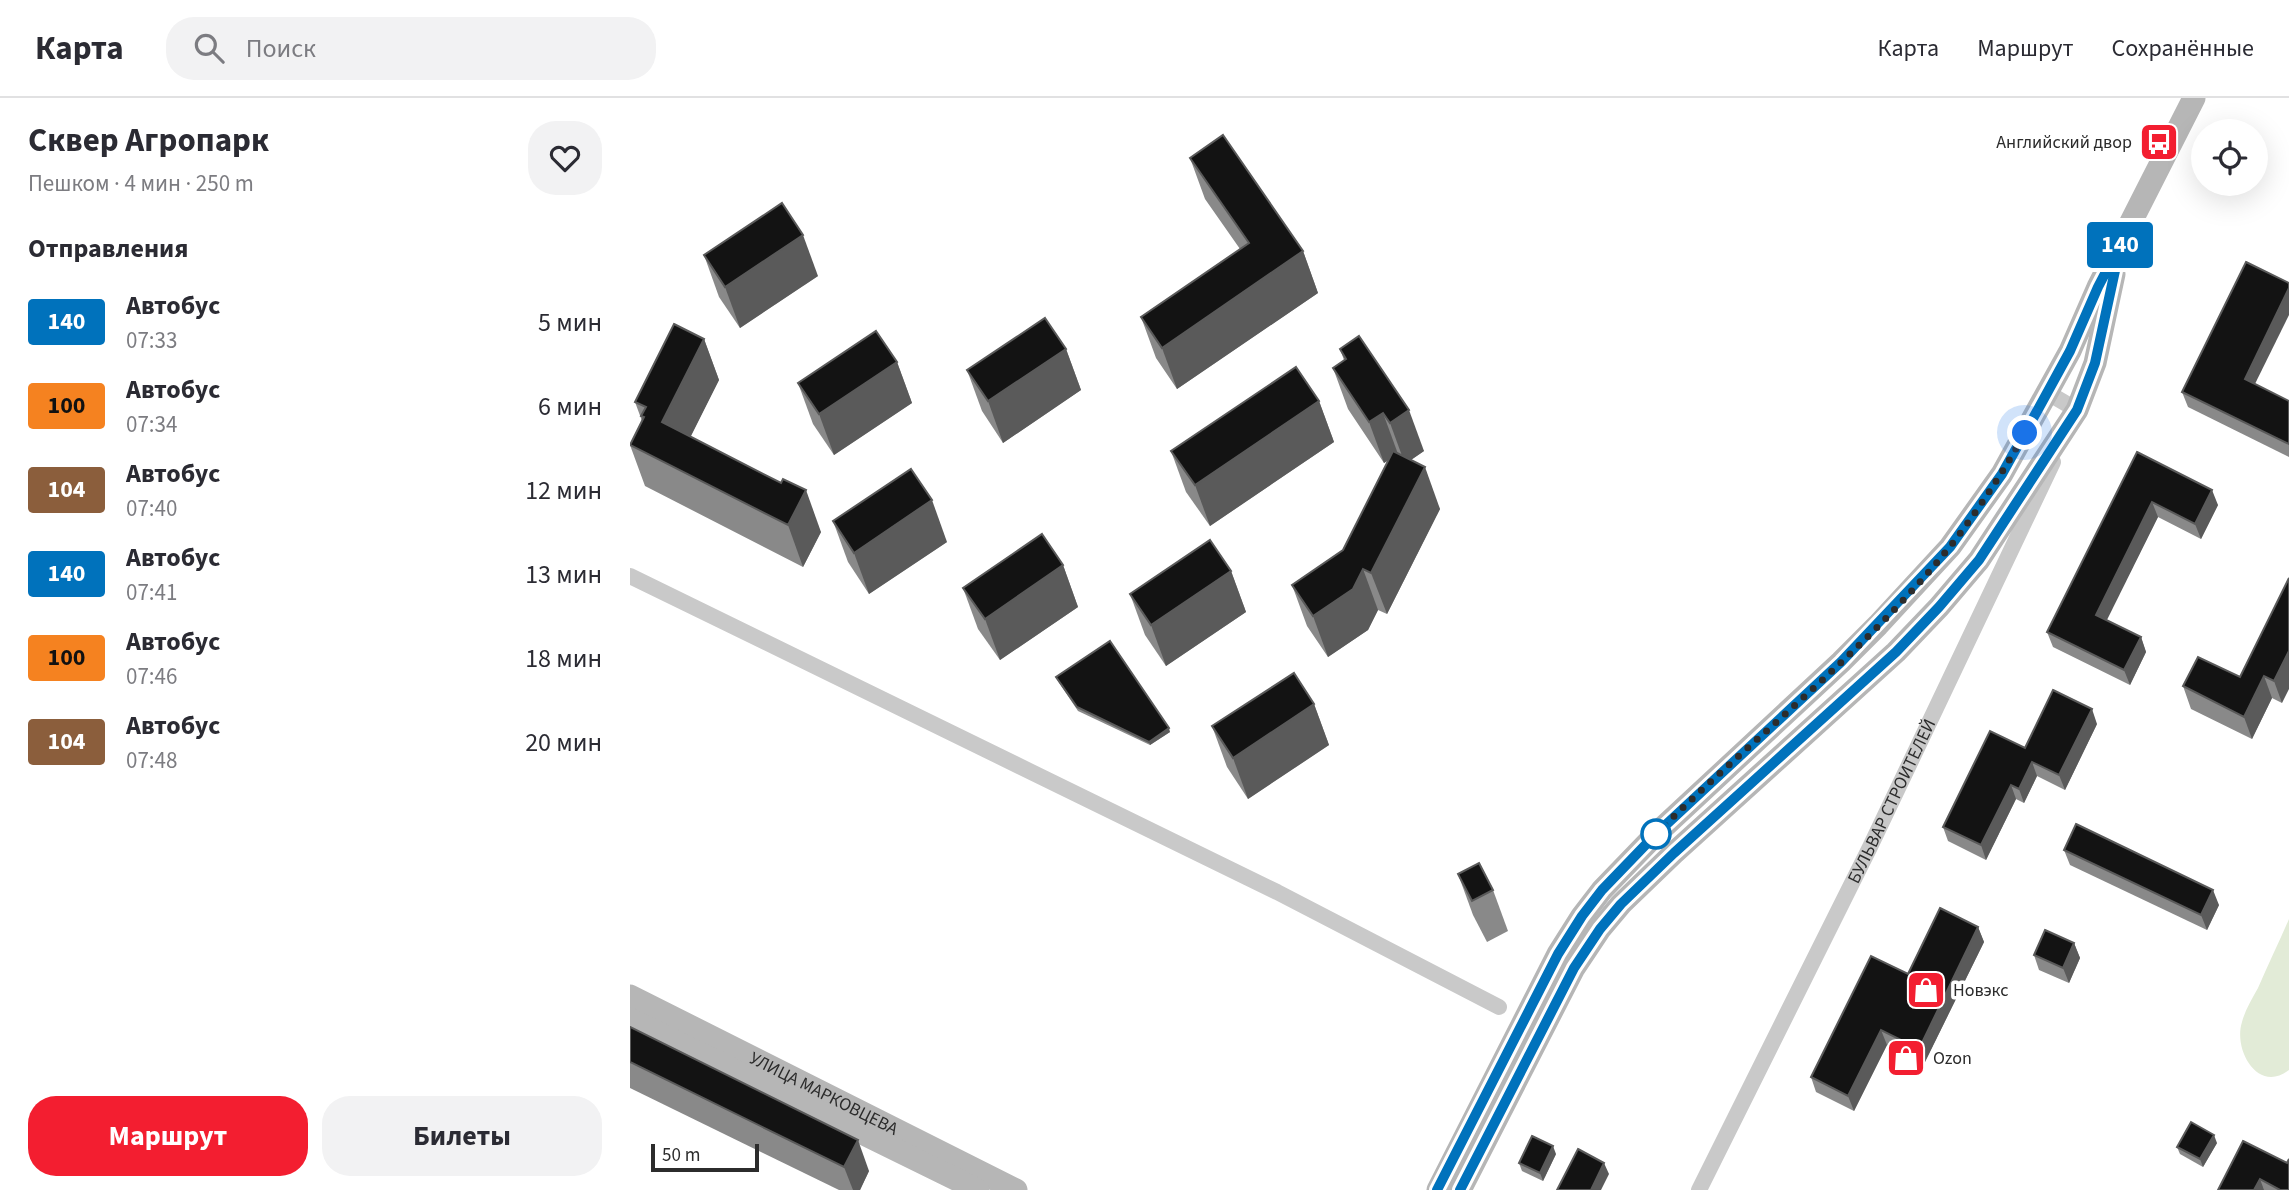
<!DOCTYPE html>
<html lang="ru">
<head>
<meta charset="utf-8">
<style>
	body { margin:0; font-family:"Source Sans 3",sans-serif; background:#f2f2f3; color:#2b2b33; height:100vh; display:flex; flex-direction:column; font-size:26px; white-space:nowrap }
	* { box-sizing:border-box; margin:0 }
	p { font-size:23px; color:#7c7c81 }
	.icon { flex:none; width:38px; height:38px; fill:none; stroke:currentColor; stroke-width:2; stroke-linecap:round; stroke-linejoin:round }
	.map { position:relative; flex:1; overflow:hidden }
	.sheet { display:flex; flex-direction:column; background:#fff; width:630px }
	.sheet>* { flex:none }
	.badge { padding:0 14px; border-radius:5px; font-size:24px; line-height:46px }
	.controls { position:absolute; left:1561px; top:21px; display:grid; gap:14px }
	.controls a { display:grid; place-items:center; width:77px; height:77px; border-radius:50%; background:#fff; box-shadow:0 7px 28px #0002; font-size:35px }
	.scale { position:absolute; left:21px; bottom:18px; width:108px; box-sizing:border-box; padding-left:7px; border:4px solid #2c2c2c; border-top:0; font-size:19px; line-height:24px; white-space:nowrap; color:#2c2c2c; -webkit-text-stroke:5px #fff; paint-order:stroke }
	.you { position:absolute; width:35px; height:35px; margin:-18px; border:5px solid #fff; border-radius:50%; background:#1a73e8; box-shadow:0 0 0 10px #1a73e833 }
	.map>.badge { position:absolute; translate:-50% -50%; box-shadow:0 0 0 4px #fff }
	h2 { padding:0 28px; font-size:26px; line-height:63px }
	.round { display:grid; place-items:center; flex:none; width:74px; height:74px; border-radius:28px; background:#f2f2f3 }
	.head { display:flex; align-items:center; justify-content:space-between; height:119px; padding:0 28px }
	h1 { font-size:33px; font-weight:700; line-height:52px }
	.primary-button { display:flex; gap:14px; margin-top:auto; padding:14px 28px }
	.primary-button a { flex:1; height:80px; border-radius:28px; background:#f31e30; color:#fff; font-size:28px; font-weight:700; line-height:80px; text-align:center }
	.primary-button a+a { background:#f2f2f3; color:#2b2b33 }
	ul { padding:0; list-style:none }
	li { display:flex; align-items:center; gap:21px; height:84px; padding:0 28px }
	li div { flex:1 }
	li b { display:block; font-size:26px }
	li em { font-style:normal }
	li .badge { min-width:77px; font-weight:700; text-align:center }
	header { display:flex; align-items:center; gap:42px; box-sizing:border-box; height:98px; padding:0 35px; background:#fff; border-bottom:2px solid #e1e1e2 }
	header strong { font-size:33px }
	nav { display:flex; gap:38px; margin-inline-start:auto; font-size:24px }
	.search { width:490px; height:63px; background:#f2f2f3; display:flex; align-items:center; gap:18px; box-sizing:border-box; padding:0 24px; border-radius:28px; color:#7c7c81; font-size:26px }
	main { display:flex; flex:1; min-height:0 }
	.map>svg:first-child { display:block }
	.green { fill:#e2ebd7 }
	.lines { fill:none; stroke-linecap:round; stroke-linejoin:round }
	.street { stroke:#c9c9c9; stroke-width:16 }
	.secondary { stroke:#b6b6b6; stroke-width:23 }
	.wall { fill:#898989 }
	.shaded-wall { fill:#5a5a5a }
	.building { fill:#131313; stroke:#5a5a5a; stroke-width:2 }
	.line-casing { stroke:#fff; stroke-width:16 }
	.line { stroke:#0072bc; stroke-width:10 }
	.walk { stroke:#2c2c2c; stroke-width:7; stroke-dasharray:0 12.6 }
	.stop-dot { fill:#fff; stroke:#0072bc; stroke-width:3.5 }
	.labels { text-anchor:middle; dominant-baseline:central; stroke-width:7; stroke-linejoin:round; paint-order:stroke }
	.poi-label { font-size:18px; fill:#2c2c2c; stroke:#fff; text-anchor:start }
	.street-label { font-size:18px; fill:#2c2c2c; stroke:#fff }
</style>
</head>
<body>
<header>
<strong>Карта</strong>
<div class="search"><svg class="icon" aria-label="search" viewBox="0 0 24 24"><circle cx="10" cy="10" r="6"/><path d="M15 15l6 6"/></svg>Поиск</div>
<nav><a>Карта</a><a>Маршрут</a><a>Сохранённые</a></nav>
</header>
<main>
<section class="sheet">
<div class="head"><div><h1>Сквер Агропарк</h1><p>Пешком · 4 мин · 250 m</p></div><a class="round"><svg class="icon" aria-label="heart" viewBox="0 0 24 24"><path d="M12 20l-8-8c-3-5 5-10 8-4 3-6 11-1 8 4z"/></svg></a></div>
<h2>Отправления</h2>
<ul>
<li><span class="badge" style="background:#0072bc;color:#fff">140</span><div><b>Автобус</b><p>07:33</p></div><em>5 мин</em></li>
<li><span class="badge" style="background:#f58220;color:#111">100</span><div><b>Автобус</b><p>07:34</p></div><em>6 мин</em></li>
<li><span class="badge" style="background:#8b5e3c;color:#fff">104</span><div><b>Автобус</b><p>07:40</p></div><em>12 мин</em></li>
<li><span class="badge" style="background:#0072bc;color:#fff">140</span><div><b>Автобус</b><p>07:41</p></div><em>13 мин</em></li>
<li><span class="badge" style="background:#f58220;color:#111">100</span><div><b>Автобус</b><p>07:46</p></div><em>18 мин</em></li>
<li><span class="badge" style="background:#8b5e3c;color:#fff">104</span><div><b>Автобус</b><p>07:48</p></div><em>20 мин</em></li>
</ul>
<div class="primary-button"><a>Маршрут</a><a>Билеты</a></div>
</section>
<div class="map">
<svg width="1659" height="1092" viewBox="0 0 1659 1092">
	<rect width="100%" height="100%" fill="#fff"/>
	<path class="green" d="M 1659,821 L 1659,972 C 1628,996 1603,952 1612,924 C 1615,912 1622,901 1628,890 C 1638,867 1649,844 1659,821 Z"/>
	<g class="lines">
		<g class="street">
			<polyline points="1418,295 1447,312 1445,318"/>
			<polyline points="0,478 647,794 869,909"/>
			<path id="s1" d="M 1069,1092 L 1240,749 L 1423,364"/>
		</g>
		<g class="secondary">
			<path id="s2" d="M 0,898 L 386,1092"/>
			<polyline points="0,921 348,1092"/>
			<polyline points="808,1092 928,856 952,818 972,792 1026,736 1211,564 1248,527 1320,449 1372,376 1440,253 1468,189 1564,0"/>
			<polyline points="830,1092 944,870 970,831 991,806 1044,755 1266,554 1309,509 1349,462 1447,312 1465,265 1484,176"/>
		</g>
	</g>
	<g class="wall">
		<polygon points="560,60 673,153 688,195 547,291 526,260 511,219 610,151 575,101"/>
		<polygon points="74,157 188,178 110,230 89,199"/>
		<polygon points="74,241 89,282 60,339 191,434 173,469 15,388 0,347 12,323 5,304"/>
		<polygon points="436,251 451,292 373,345 352,313 337,272"/>
		<polygon points="710,251 794,353 781,362 810,411 757,516 748,512 738,532 698,559 677,528 662,487 713,452 759,362 754,365 718,311 703,270 714,262"/>
		<polygon points="267,264 282,305 204,357 183,326 168,285"/>
		<polygon points="1625,286 1659,303 1659,359 1558,309 1552,294"/>
		<polygon points="689,303 704,344 580,428 556,394 541,353"/>
		<polygon points="1507,354 1588,407 1571,441 1528,419 1476,522 1511,539 1516,554 1500,587 1423,549 1417,534"/>
		<polygon points="203,423 317,444 239,496 218,464"/>
		<polygon points="433,467 448,509 370,562 348,531 333,490"/>
		<polygon points="601,473 616,514 536,568 515,537 500,496"/>
		<polygon points="1659,480 1652,605 1642,600 1622,641 1561,611 1553,588 1610,579"/>
		<polygon points="426,579 540,634 520,647 448,613 428,583"/>
		<polygon points="684,606 699,647 618,701 597,669 582,628"/>
		<polygon points="1467,626 1435,692 1407,678 1394,705 1386,701 1356,762 1318,743 1313,729 1395,650"/>
		<polygon points="1434,752 1589,807 1577,832 1440,767"/>
		<polygon points="828,776 863,792 878,833 857,844 843,817"/>
		<polygon points="1348,829 1354,844 1294,966 1257,947 1224,1013 1186,994 1181,979 1278,876"/>
		<polygon points="1444,845 1450,860 1439,885 1409,872 1404,857"/>
		<polygon points="0,929 239,1073 230,1092 209,1092 0,990"/>
		<polygon points="1613,1043 1659,1092 1588,1092"/>
		<polygon points="1587,1045 1573,1069 1550,1056 1547,1049"/>
		<polygon points="926,1056 913,1083 892,1073 889,1065"/>
	</g>
	<g class="shaded-wall">
		<polygon points="173,137 188,178 110,230 95,189"/>
		<polygon points="673,153 688,195 547,291 532,250"/>
		<polygon points="1659,190 1659,217 1620,296 1615,281"/>
		<polygon points="74,241 89,282 47,366 32,324"/>
		<polygon points="436,251 451,292 373,345 358,303"/>
		<polygon points="267,264 282,305 204,357 189,316"/>
		<polygon points="689,303 704,344 580,428 565,387"/>
		<polygon points="779,312 794,353 775,366 760,325"/>
		<polygon points="753,315 768,356 754,365 739,324"/>
		<polygon points="795,369 810,411 757,516 741,475"/>
		<polygon points="176,392 191,434 173,469 158,427"/>
		<polygon points="1582,392 1588,407 1571,441 1565,426"/>
		<polygon points="302,402 317,444 239,496 224,455"/>
		<polygon points="1522,404 1528,419 1472,532 1466,517"/>
		<polygon points="433,467 448,509 370,562 355,521"/>
		<polygon points="733,471 748,512 738,532 698,559 683,518"/>
		<polygon points="601,473 616,514 536,568 521,527"/>
		<polygon points="1511,539 1516,554 1500,587 1494,572"/>
		<polygon points="1659,553 1659,591 1652,605 1644,583"/>
		<polygon points="1634,578 1642,600 1622,641 1614,619"/>
		<polygon points="684,606 699,647 618,701 603,660"/>
		<polygon points="1462,611 1467,626 1435,692 1429,677"/>
		<polygon points="539,630 540,634 520,647 519,644"/>
		<polygon points="1402,664 1407,678 1394,705 1389,691"/>
		<polygon points="1381,687 1386,701 1356,762 1351,747"/>
		<polygon points="1583,792 1589,807 1577,832 1571,817"/>
		<polygon points="1348,829 1354,844 1294,966 1289,951"/>
		<polygon points="1444,845 1450,860 1439,885 1433,870"/>
		<polygon points="1251,932 1257,947 1224,1013 1218,998"/>
		<polygon points="1584,1037 1587,1045 1573,1069 1570,1061"/>
		<polygon points="228,1042 239,1073 230,1092 223,1092 214,1069"/>
		<polygon points="923,1048 926,1056 913,1083 910,1075"/>
		<polygon points="974,1065 979,1076 971,1092 961,1092"/>
		<polygon points="1630,1081 1634,1092 1624,1092"/>
	</g>
	<g class="building">
		<polygon points="593,37 673,153 532,250 511,219 619,145 560,60"/>
		<polygon points="152,105 173,137 95,189 74,157"/>
		<polygon points="1616,164 1659,185 1659,190 1615,281 1659,303 1659,346 1552,294"/>
		<polygon points="415,220 436,251 358,303 337,272"/>
		<polygon points="44,226 74,241 32,324 151,385 153,381 176,392 158,427 0,347 14,319 11,318 16,309 5,304"/>
		<polygon points="246,233 267,264 189,316 168,285"/>
		<polygon points="729,238 779,312 760,325 753,315 739,324 703,270 716,261 710,251"/>
		<polygon points="666,269 689,303 565,387 541,353"/>
		<polygon points="763,353 795,369 741,475 733,471 723,491 683,518 662,487 713,452"/>
		<polygon points="1507,354 1582,392 1565,426 1522,404 1466,517 1511,539 1494,572 1417,534"/>
		<polygon points="281,371 302,402 224,455 203,423"/>
		<polygon points="412,436 433,467 355,521 333,490"/>
		<polygon points="580,442 601,473 521,527 500,496"/>
		<polygon points="1659,480 1659,553 1644,583 1634,578 1614,619 1553,588 1568,559 1610,579"/>
		<polygon points="480,543 539,630 519,644 447,609 426,579"/>
		<polygon points="664,575 684,606 603,660 582,628"/>
		<polygon points="1423,592 1462,611 1429,677 1402,664 1389,691 1381,687 1351,747 1313,729 1360,633 1395,650"/>
		<polygon points="1446,726 1583,792 1571,817 1434,752"/>
		<polygon points="849,765 863,792 842,803 828,776"/>
		<polygon points="1310,810 1348,829 1289,951 1251,932 1218,998 1181,979 1241,858 1278,876"/>
		<polygon points="1415,832 1444,845 1433,870 1404,857"/>
		<polygon points="0,929 228,1042 214,1069 0,964"/>
		<polygon points="1561,1024 1584,1037 1570,1061 1547,1049"/>
		<polygon points="902,1038 923,1048 910,1075 889,1065"/>
		<polygon points="1613,1043 1657,1065 1659,1061 1659,1092 1650,1092 1630,1081 1624,1092 1588,1092"/>
		<polygon points="948,1051 974,1065 961,1092 927,1092"/>
	</g>
	<g class="lines">
		<g class="line-casing">
			<polyline id="line" points="807,1092 928,856 952,818 972,792 1026,736 1211,564 1320,449 1372,376 1406,315 1440,253 1468,189 1491,145 1465,265 1447,312 1349,462 1309,509 1266,554 1044,755 991,806 970,831 944,870 830,1092"/>
		</g>
		<use href="#line" class="line"/>
		<path class="walk" d="M 1026,736 C 1123,639 1235,555 1322,446 C 1349,411 1373,374 1395,335"/>
	</g>
	<defs>
		<g id="bus-square" transform="scale(2.0125)"><rect x="-9" y="-9" width="18" height="18" rx="4" fill="#f31e30" stroke="#fff"/><path d="M-5-6H5V4H4V6H2V4H-2V6H-4V4H-5ZM-3.5-4V0h7V-4ZM-3.5 1.2v1.5H-2V1.2ZM2 1.2v1.5H3.5V1.2Z" fill="#fff"/></g>
		<g id="shop-square" transform="scale(2.0125)"><rect x="-9" y="-9" width="18" height="18" rx="4" fill="#f31e30" stroke="#fff"/><path d="M-5-2.5h2.3a2.7 3.5 0 0 1 5.4 0H5L5.5 6h-11ZM-1.5-2.5h3a1.5 2.3 0 0 0-3 0Z" fill="#fff"/></g>
	</defs>
	<g fill-rule="evenodd">
		<use href="#bus-square" x="1529" y="44"/>
		<use href="#shop-square" x="1296" y="892"/>
		<use href="#shop-square" x="1276" y="960"/>
	</g>
	<circle class="stop-dot" cx="1026" cy="736" r="14"/>
	<g class="labels">
		<g class="poi-label">
			<text x="1502" y="44" text-anchor="end">Английский двор</text>
			<text x="1323" y="892">Новэкс</text>
			<text x="1303" y="960">Ozon</text>
		</g>
		<g class="street-label">
			<text stroke="none"><textPath href="#s1" startOffset="434">БУЛЬВАР СТРОИТЕЛЕЙ</textPath></text>
			<text stroke="none"><textPath href="#s2" startOffset="217">УЛИЦА МАРКОВЦЕВА</textPath></text>
		</g>
	</g>
</svg>
<div class="controls">
<a><svg class="icon" aria-label="locate" viewBox="0 0 24 24"><circle cx="12" cy="12" r="6"/><path d="M12 2v4M12 18v4M2 12h4M18 12h4"/></svg></a>
</div>
<div class="scale">50 m</div>
<div class="you" style="left:1395px;top:335px"></div>
<b class="badge" style="left:1490px;top:147px;background:#0072bc;color:#fff">140</b>
</div>
</main>
</body>
</html>
